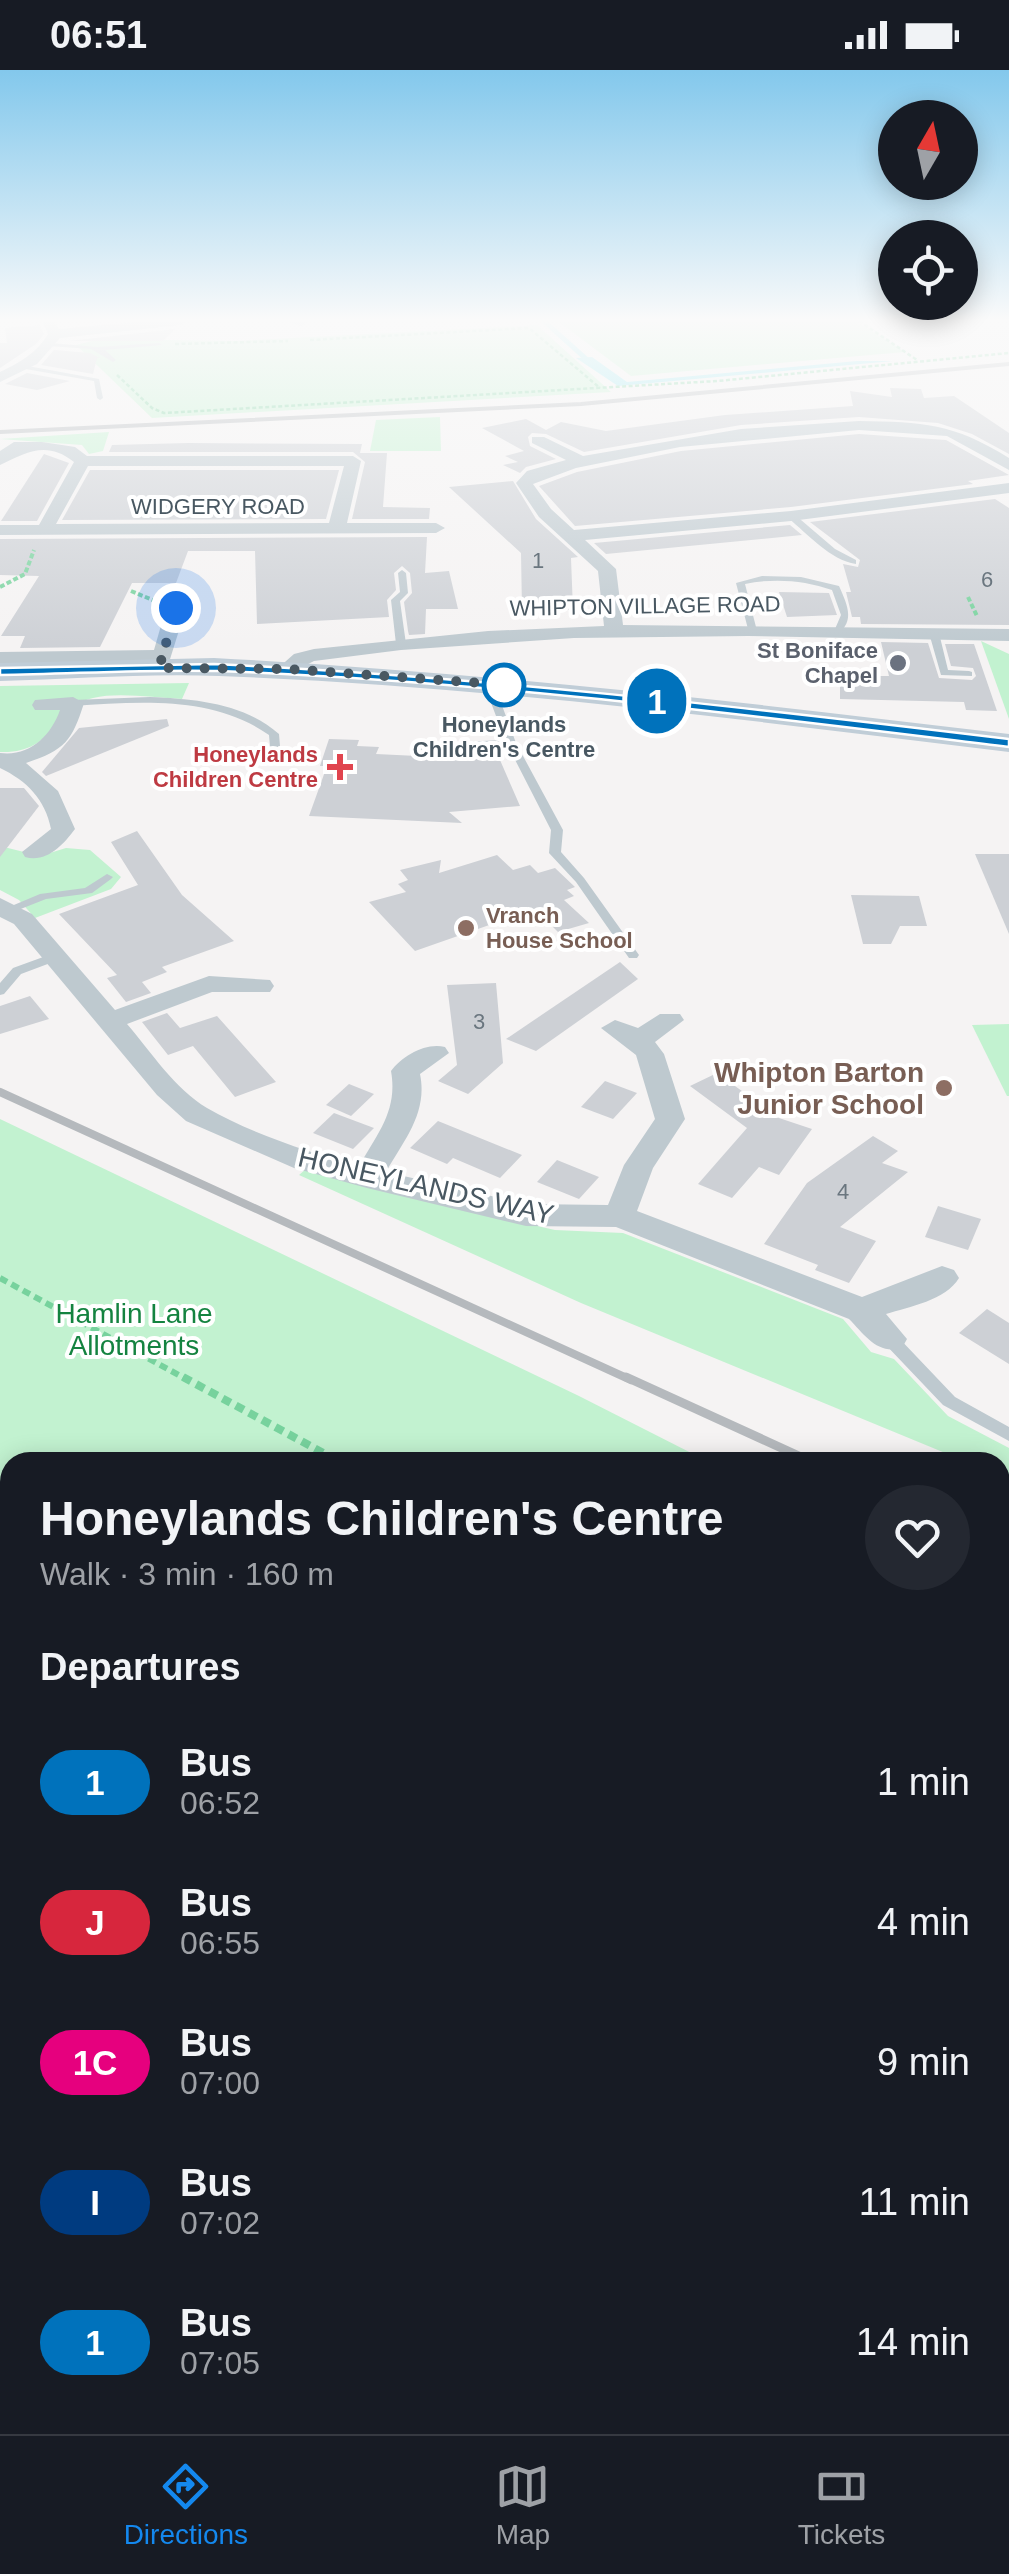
<!DOCTYPE html>
<html lang="en">
<head>
<meta charset="utf-8">
<style>
	body { margin:0; font-family:Arial,sans-serif; background:#242831; color:#f1f3f6; height:100vh; display:flex; flex-direction:column; font-size:38px; white-space:nowrap }
	* { box-sizing:border-box; margin:0 }
	p { font-size:32px; color:#9ea1a6 }
	.icon { flex:none; width:55px; height:55px; fill:none; stroke:currentColor; stroke-width:2; stroke-linecap:round; stroke-linejoin:round }
	.map { position:relative; flex:1; overflow:hidden }
	.panel { position:absolute; left:0px; top:1382px; width:1010px; height:982px; display:flex; flex-direction:column; background:#171b24; border-radius:30px 30px 0 0; box-shadow:0 5px 25px #0003 }
	.panel>* { flex:none }
	.badge { padding:0 20px; border-radius:32px; font-size:35px; line-height:65px }
	.needle { width:65px; rotate:9deg }
	.buttons { position:absolute; left:878px; top:30px; display:grid; gap:20px }
	.buttons a { display:grid; place-items:center; width:100px; height:100px; border-radius:50%; background:#171b24; box-shadow:0 5px 25px #0003; font-size:50px }
	.you { position:absolute; width:50px; height:50px; margin:-25px; border:8px solid #fff; border-radius:50%; background:#1a73e8; box-shadow:0 0 0 15px #1a73e833 }
	.map>.badge { position:absolute; translate:-50% -50%; box-shadow:0 0 0 5px #fff }
	h2 { padding:0 40px; font-size:38px; line-height:90px }
	.round { display:grid; place-items:center; flex:none; width:105px; height:105px; border-radius:52px; background:#242831 }
	.overview { display:flex; align-items:center; justify-content:space-between; height:170px; padding:0 40px }
	h1 { font-size:48px; font-weight:600; line-height:75px }
	ul { padding:0; list-style:none }
	li { display:flex; align-items:center; gap:30px; height:140px; padding:0 40px }
	li div { flex:1 }
	li b { display:block; font-size:38px }
	li em { font-style:normal }
	li .badge { min-width:110px; font-weight:700; text-align:center }
	.status { display:flex; justify-content:space-between; align-items:center; height:70px; padding:0 50px; background:#171b24; direction:ltr }
	.status svg { height:28px; fill:currentColor }
	.menu { display:flex; justify-content:space-around; align-items:center; height:140px; border-top:2px solid #363941; background:#171b24; font-size:28px; color:#9ea1a6 }
	.menu a { display:grid; justify-items:center; gap:5px }
	.menu .on { color:#1488ee }
	.map>svg:first-child { display:block }
	.green { fill:#c2f2d0 }
	.water { fill:#8de6f1 }
	.lines { fill:none; stroke-linecap:round; stroke-linejoin:round }
	.stream { stroke:#8de6f1; stroke-width:5 }
	.building { fill:#cdd0d5 }
	.path-far4 { stroke:#77d29d; stroke-width:2.5; stroke-dasharray:4 2.5; stroke-linecap:butt }
	.path-far3 { stroke:#77d29d; stroke-width:4; stroke-dasharray:5 2.5; stroke-linecap:butt }
	.path-far2 { stroke:#77d29d; stroke-width:6; stroke-dasharray:8 5; stroke-linecap:butt }
	.path-far1 { stroke:#77d29d; stroke-width:8; stroke-dasharray:9 6; stroke-linecap:butt }
	.path { stroke:#77d29d; stroke-width:10; stroke-dasharray:11 8; stroke-linecap:butt }
	.lane { fill:#bec9cf; fill-rule:evenodd }
	.street { fill:#bec9cf; fill-rule:evenodd }
	.secondary { fill:#c0cdd7; fill-rule:evenodd }
	.rail-far2 { stroke:#b5b9bd; stroke-width:4 }
	.rail-far1 { stroke:#b5b9bd; stroke-width:8 }
	.rail { stroke:#b5b9bd; stroke-width:9 }
	.line { fill:#0072bc; stroke:#fff; stroke-width:2.5 }
	.walk { stroke:#495862; stroke-width:10; stroke-dasharray:0 18 }
	.worship-dot { fill:#6b7280; stroke:#fff; stroke-width:4 }
	.stop-dot { fill:#fff; stroke:#0072bc; stroke-width:5 }
	.health-dot { fill:#e0444e; stroke:#fff; stroke-width:4 }
	.education-dot { fill:#8d6e63; stroke:#fff; stroke-width:4 }
	.labels { text-anchor:middle; dominant-baseline:central; stroke-width:8; stroke-linejoin:round; paint-order:stroke }
	.far-street-label { font-size:22px; fill:#495862; stroke:#fff }
	.number-label { font-size:22px; fill:#6a767f }
	.far-worship-label { font-size:22px; font-weight:bold; fill:#5b616d; stroke:#fff; text-anchor:end }
	.far-stop-label { font-size:22px; font-weight:bold; fill:#495862; stroke:#fff }
	.far-health-label { font-size:22px; font-weight:bold; fill:#be3a42; stroke:#fff; text-anchor:end }
	.far-education-label { font-size:22px; font-weight:bold; fill:#785e54; stroke:#fff; text-anchor:start }
	.education-label { font-size:28px; font-weight:bold; fill:#785e54; stroke:#fff; text-anchor:end }
	.street-label { font-size:28px; fill:#495862; stroke:#fff }
	.park-label { font-size:28px; fill:#148340; stroke:#fff }
</style>
</head>
<body>
<div class="status"><b>06:51</b><svg viewBox="0 0 49 12"><path d="M0 12V9h3v3zM5 12V6h3v6zM10 12V3h3v9zM15 12V0h3v12zM26 1h20v11H26zM47 4h2v5h-2z"/></svg></div>
<div class="map">
<svg width="1009" height="2364" viewBox="0 0 1009 2364">
	<rect width="100%" height="100%" fill="#f5f3f3"/>
	<g class="green">
		<polygon points="855,251 905,282 631,306 559,252"/>
		<polygon points="537,255 611,322 152,348 76,275 100,269 236,271"/>
		<polygon points="440,347 441,381 370,381 376,350"/>
		<polygon points="109,362 103,381 89,384 82,375 0,369"/>
		<polygon points="981,571 1009,584 1009,649"/>
		<path d="M 189,613 L 182,629 C 155,628 119,622 93,628 C 52,637 57,684 0,682 L 0,616 Z"/>
		<polygon points="0,776 40,786 66,778 90,780 121,807 111,819 35,848 19,830 0,820"/>
		<polygon points="1009,954 1009,1026 1007,1026 972,955"/>
		<polygon points="0,1049 579,1326 709,1392 10,1392 10,2355 775,2355 782,2364 0,2364"/>
		<polygon points="306,1099 411,1128 555,1160 623,1163 843,1249 871,1282 894,1289 948,1346 1009,1378 1009,1409 1000,1405 1000,1392 967,1392 581,1233 299,1105"/>
	</g>
	<polygon class="water" points="592,287 627,312 857,291 893,291 618,316 576,288"/>
	<g class="lines">
		<polyline class="stream" points="544,251 594,296"/>
	</g>
	<g class="building">
		<polygon points="40,255 44,264 36,274 0,298 0,273 7,273 5,258"/>
		<polygon points="175,259 163,271 69,271"/>
		<polygon points="54,280 90,283 100,288 97,288 93,304 41,295"/>
		<polygon points="27,303 70,311 37,320 5,314"/>
		<polygon points="890,318 921,319 924,328 954,326 1009,363 1009,384 972,364 938,353 859,347 741,355 584,382 546,364 532,363 528,367 530,376 556,389 526,397 520,403 503,395 518,392 505,386 524,381 482,358 526,349 546,360 561,352 606,361 725,345 853,336 850,321 892,327"/>
		<polygon points="859,364 946,370 1009,405 968,411 973,414 791,437 575,456 539,416 577,402 681,381"/>
		<polygon points="188,373 362,374 360,383 387,383 383,437 430,438 429,449 352,449 365,392 353,382 109,382 112,375"/>
		<polygon points="44,384 69,393 37,451 1,451"/>
		<polygon points="90,400 339,400 326,449 62,450"/>
		<polygon points="513,411 536,449 578,487 571,488 573,540 522,540 521,483 449,417"/>
		<polygon points="995,429 1009,438 1009,555 861,554 860,547 852,547 846,522 851,522 843,494 858,497 860,490 810,452"/>
		<polygon points="790,455 802,465 606,484 594,473"/>
		<polygon points="427,467 425,503 449,501 458,539 426,539 425,564 409,565 408,561 404,532 412,523 410,503 402,496 394,503 396,520 387,530 389,547 257,554 255,481 188,481 176,513 132,513 100,577 20,578 25,566 1,566 39,506 0,505 0,469"/>
		<polygon points="779,522 829,523 837,545 787,547"/>
		<polygon points="881,572 928,573 939,608 972,610 976,606 973,598 951,596 945,574 974,574 997,641 966,640 964,632 840,629 840,606 889,606"/>
		<polygon points="167,649 169,656 46,706 42,702 79,658"/>
		<polygon points="329,669 359,670 357,676 379,677 376,684 500,690 520,736 449,742 462,753 309,746 327,696 320,696"/>
		<polygon points="0,718 24,718 39,736 0,787"/>
		<polygon points="137,761 182,825 234,871 162,897 167,902 142,912 151,923 126,932 107,908 117,905 59,844 138,815 111,772"/>
		<polygon points="975,784 1009,784 1009,864"/>
		<polygon points="497,785 513,800 530,795 538,803 555,798 575,817 567,820 574,826 564,830 589,853 558,862 535,839 415,881 369,832 406,822 398,814 408,810 400,800 441,790 439,803"/>
		<polygon points="851,825 919,826 927,856 900,856 891,874 863,874"/>
		<polygon points="620,892 638,909 536,981 506,969"/>
		<polygon points="496,913 503,993 468,1024 438,1011 457,995 447,915"/>
		<polygon points="30,926 49,949 0,964 0,936"/>
		<polygon points="167,943 180,958 217,946 276,1012 235,1027 193,976 168,985 142,952"/>
		<polygon points="717,1003 779,1048 812,1059 779,1105 759,1097 732,1128 698,1114 747,1058 690,1016"/>
		<polygon points="605,1011 637,1023 613,1049 581,1037"/>
		<polygon points="349,1014 374,1024 351,1046 326,1035"/>
		<polygon points="334,1043 374,1058 353,1079 313,1063"/>
		<polygon points="438,1051 522,1085 500,1108 453,1088 447,1094 410,1078"/>
		<polygon points="873,1066 898,1081 882,1093 908,1102 840,1157 876,1171 849,1213 815,1200 818,1195 764,1174 807,1113"/>
		<polygon points="557,1090 599,1107 579,1129 537,1112"/>
		<polygon points="938,1136 981,1149 968,1180 925,1167"/>
		<polygon points="987,1239 1009,1253 1009,1294 959,1263"/>
	</g>
	<g class="lines">
		<g class="path-far4">
			<polyline points="859,251 917,290"/>
			<polyline points="310,270 529,258 600,318"/>
			<polyline points="175,274 288,271"/>
			<polyline points="117,305 152,338 164,343 717,311 1009,283"/>
		</g>
		<g class="path-far3">
			<polyline points="0,517 25,504 34,480"/>
			<polyline points="131,521 155,531"/>
			<polyline points="968,527 977,546"/>
		</g>
		<polyline class="path-far2" points="0,1208 188,1310"/>
		<g class="path-far1">
			<polyline points="183,1307 340,1392"/>
			<polyline points="0,1440 10,1446"/>
			<polyline points="0,1760 10,1774"/>
		</g>
		<g class="path">
			<polyline points="1000,1861 1009,1862"/>
			<polyline points="571,2355 576,2364"/>
			<polyline points="530,2364 533,2355"/>
		</g>
		<g class="lane">
			<polygon points="50,273 97,277 159,273 162,275 105,280 116,290 113,292 91,279 48,276"/>
			<polygon points="22,295 99,309 103,328 100,330 97,328 94,311 20,298"/>
			<path d="M 788,444 L 794,444 L 835,479 L 856,490 L 856,494 C 830,490 808,464 788,448 Z"/>
			<polygon points="402,500 406,503 408,523 400,531 406,574 401,577 396,574 391,530 400,522 398,503"/>
			<path d="M 762,506 L 801,507 L 839,516 C 846,532 855,549 840,562 L 835,559 L 841,545 L 832,520 C 804,510 773,508 745,514 L 756,557 L 748,559 L 736,513 Z"/>
			<polygon points="934,560 939,563 948,600 969,601 972,602 972,606 941,605 929,563"/>
			<polygon points="489,611 494,614 516,673 563,760 561,782 584,808 639,885 637,888 629,888 576,812 549,783 551,760 508,676 415,680 410,677 415,674 505,670 484,614"/>
			<path d="M 150,627 C 195,629 244,633 279,664 L 281,688 L 276,691 L 271,688 L 269,665 C 212,625 139,632 73,636 L 68,633 L 73,630 Z"/>
			<polygon points="107,804 113,807 111,809 92,823 46,829 8,844 2,840 40,824 85,818"/>
			<polygon points="57,882 63,886 61,889 21,904 4,924 0,925 0,913 13,898"/>
			<polygon points="890,1263 896,1265 955,1327 1009,1357 1009,1371 943,1335 884,1273 882,1269 884,1265"/>
		</g>
		<g class="street">
			<path d="M 42,251 L 54,251 L 59,259 L 146,251 L 188,251 L 181,255 L 60,268 L 37,294 L 0,312 L 0,302 C 19,293 37,283 48,264 Z"/>
			<polygon points="284,251 307,251 308,252 301,256"/>
			<path d="M 859,351 C 923,352 953,353 1009,388 L 1009,400 L 947,366 L 859,360 L 680,377 L 576,398 L 533,414 L 551,439 L 574,460 L 791,441 L 1009,413 L 1009,423 L 791,451 L 585,470 L 616,499 L 623,555 L 1009,559 L 1009,571 L 748,566 L 574,568 L 401,580 L 314,591 L 287,605 L 277,599 L 294,584 L 314,579 L 488,561 L 604,556 L 598,501 L 539,447 L 516,413 L 527,401 L 566,390 L 532,373 L 532,367 L 544,367 L 583,386 L 741,359 Z"/>
			<path d="M 42,372 L 75,377 L 87,386 L 353,386 L 361,391 L 347,453 L 436,453 L 445,458 L 436,463 L 0,465 L 0,455 L 39,455 L 74,392 C 46,370 26,383 0,395 L 0,381 L 14,372 ZM 88,396 L 344,396 L 329,453 L 56,454 Z"/>
			<polygon points="176,532 186,538 166,602 152,602 150,592 0,594 0,582 154,580 166,538"/>
			<path d="M 73,627 L 84,633 C 72,671 65,680 26,693 L 58,721 L 75,759 C 63,775 47,793 25,787 L 22,782 L 51,759 C 45,729 27,711 0,698 L 0,683 C 29,687 51,666 60,640 L 35,640 L 32,635 L 35,630 Z"/>
			<path d="M 0,828 L 32,844 L 115,940 L 209,906 L 270,910 L 274,916 L 270,922 L 212,922 L 127,954 C 151,982 175,1019 207,1038 C 250,1063 311,1083 359,1096 C 378,1063 398,1040 391,1001 C 402,986 426,972 445,977 L 449,983 L 420,1004 C 428,1043 404,1070 386,1102 L 526,1134 L 608,1135 L 624,1095 L 655,1049 L 636,985 L 601,958 L 615,950 L 638,958 L 660,944 L 680,944 L 684,950 L 655,972 L 664,984 L 685,1049 L 653,1098 L 637,1141 L 862,1227 L 942,1196 L 954,1200 L 959,1208 C 946,1230 909,1237 886,1244 L 907,1269 L 902,1278 C 877,1285 865,1265 849,1249 L 616,1157 L 526,1156 L 367,1118 L 294,1098 L 186,1051 L 157,1025 L 14,854 L 0,847 Z"/>
			<polygon points="823,2355 882,2355 885,2364 826,2364"/>
		</g>
		<path class="secondary" d="M 214,588 C 481,602 744,632 1009,664 L 1009,682 C 746,650 484,616 219,606 C 147,603 73,609 0,611 L 0,593 Z"/>
		<polyline class="rail-far2" points="0,362 581,334 1009,294"/>
		<polyline class="rail-far1" points="0,1022 631,1310"/>
		<g class="rail">
			<polyline points="626,1307 812,1392"/>
			<polyline points="1000,1477 1009,1482"/>
		</g>
	</g>
	<linearGradient id="sky" x2="0" y2="1"><stop stop-color="#83c8ec"/><stop offset="0.43" stop-color="#fafafa"/><stop offset="1" stop-color="#fafafa" stop-opacity="0"/></linearGradient>
	<rect width="1009" height="582" fill="url(#sky)"/>
	<path class="line" d="M 214,594 C 481,607 744,637 1009,669 L 1009,677 C 746,645 484,611 219,601 C 147,599 73,604 0,605 L 0,598 Z"/>
	<g class="lines">
		<polyline class="walk" points="176,538 159,598 287,599 509,615 504,615"/>
	</g>
	<circle class="worship-dot" cx="898" cy="593" r="10"/>
	<circle class="stop-dot" cx="504" cy="615" r="20"/>
	<path class="health-dot" d="M335 682h10v10h10v10h-10v10h-10v-10h-10v-10h10z"/>
	<g class="education-dot">
		<circle cx="466" cy="858" r="10"/>
		<circle cx="944" cy="1018" r="10"/>
	</g>
	<g class="labels">
		<g class="far-street-label">
			<text x="218" y="436">WIDGERY ROAD</text>
			<text transform="translate(645 536) rotate(-1)">WHIPTON VILLAGE ROAD</text>
		</g>
		<g class="number-label">
			<text x="538" y="490">1</text>
			<text x="987" y="509">6</text>
			<text x="479" y="951">3</text>
			<text x="843" y="1121">4</text>
		</g>
		<g class="far-worship-label">
			<text x="878" y="580">St Boniface<tspan x="878" dy="25">Chapel</tspan></text>
		</g>
		<g class="far-stop-label">
			<text x="504" y="654">Honeylands<tspan x="504" dy="25">Children's Centre</tspan></text>
		</g>
		<g class="far-health-label">
			<text x="318" y="684">Honeylands<tspan x="318" dy="25">Children Centre</tspan></text>
		</g>
		<g class="far-education-label">
			<text x="486" y="845">Vranch<tspan x="486" dy="25">House School</tspan></text>
		</g>
		<g class="education-label">
			<text x="924" y="1002">Whipton Barton<tspan x="924" dy="32">Junior School</tspan></text>
		</g>
		<g class="street-label">
			<text transform="translate(426 1116) rotate(13)">HONEYLANDS WAY</text>
		</g>
		<g class="park-label">
			<text x="134" y="1243">Hamlin Lane<tspan x="134" dy="32">Allotments</tspan></text>
		</g>
	</g>
</svg>
<div class="buttons">
<a><svg class="needle" viewBox="-14 -14 28 28"><path d="M0-13l5 13h-10z" fill="#e53935"/><path d="M0 13l5-13h-10z" fill="#9ea1a6"/></svg></a>
<a><svg class="icon" aria-label="locate" viewBox="0 0 24 24"><circle cx="12" cy="12" r="6"/><path d="M12 2v4M12 18v4M2 12h4M18 12h4"/></svg></a>
</div>
<div class="you" style="left:176px;top:538px"></div>
<b class="badge" style="left:657px;top:631px;background:#0072bc;color:#fff">1</b>
<section class="panel">
<div class="overview"><div><h1>Honeylands Children's Centre</h1><p>Walk · 3 min · 160 m</p></div><a class="round"><svg class="icon" aria-label="heart" viewBox="0 0 24 24"><path d="M12 20l-8-8c-3-5 5-10 8-4 3-6 11-1 8 4z"/></svg></a></div>
<h2>Departures</h2>
<ul>
<li><span class="badge" style="background:#0072bc;color:#fff">1</span><div><b>Bus</b><p>06:52</p></div><em>1 min</em></li>
<li><span class="badge" style="background:#d7263d;color:#fff">J</span><div><b>Bus</b><p>06:55</p></div><em>4 min</em></li>
<li><span class="badge" style="background:#e6007e;color:#fff">1C</span><div><b>Bus</b><p>07:00</p></div><em>9 min</em></li>
<li><span class="badge" style="background:#003b80;color:#fff">I</span><div><b>Bus</b><p>07:02</p></div><em>11 min</em></li>
<li><span class="badge" style="background:#0072bc;color:#fff">1</span><div><b>Bus</b><p>07:05</p></div><em>14 min</em></li>
</ul>
</section>
</div>
<nav class="menu">
<a class="on"><svg class="icon" aria-label="directions" viewBox="0 0 24 24"><path d="M12 3l9 9-9 9-9-9zM9 14v-3h6M13 9l2 2-2 2"/></svg>Directions</a>
<a><svg class="icon" aria-label="map" viewBox="0 0 24 24"><path d="M3 6l6-2 6 2 6-2v14l-6 2-6-2-6 2zM9 4v14M15 6v14"/></svg>Map</a>
<a><svg class="icon" aria-label="tickets" viewBox="0 0 24 24"><path d="M3 7h18v10H3zM15 7v10"/></svg>Tickets</a>
</nav>
</body>
</html>
